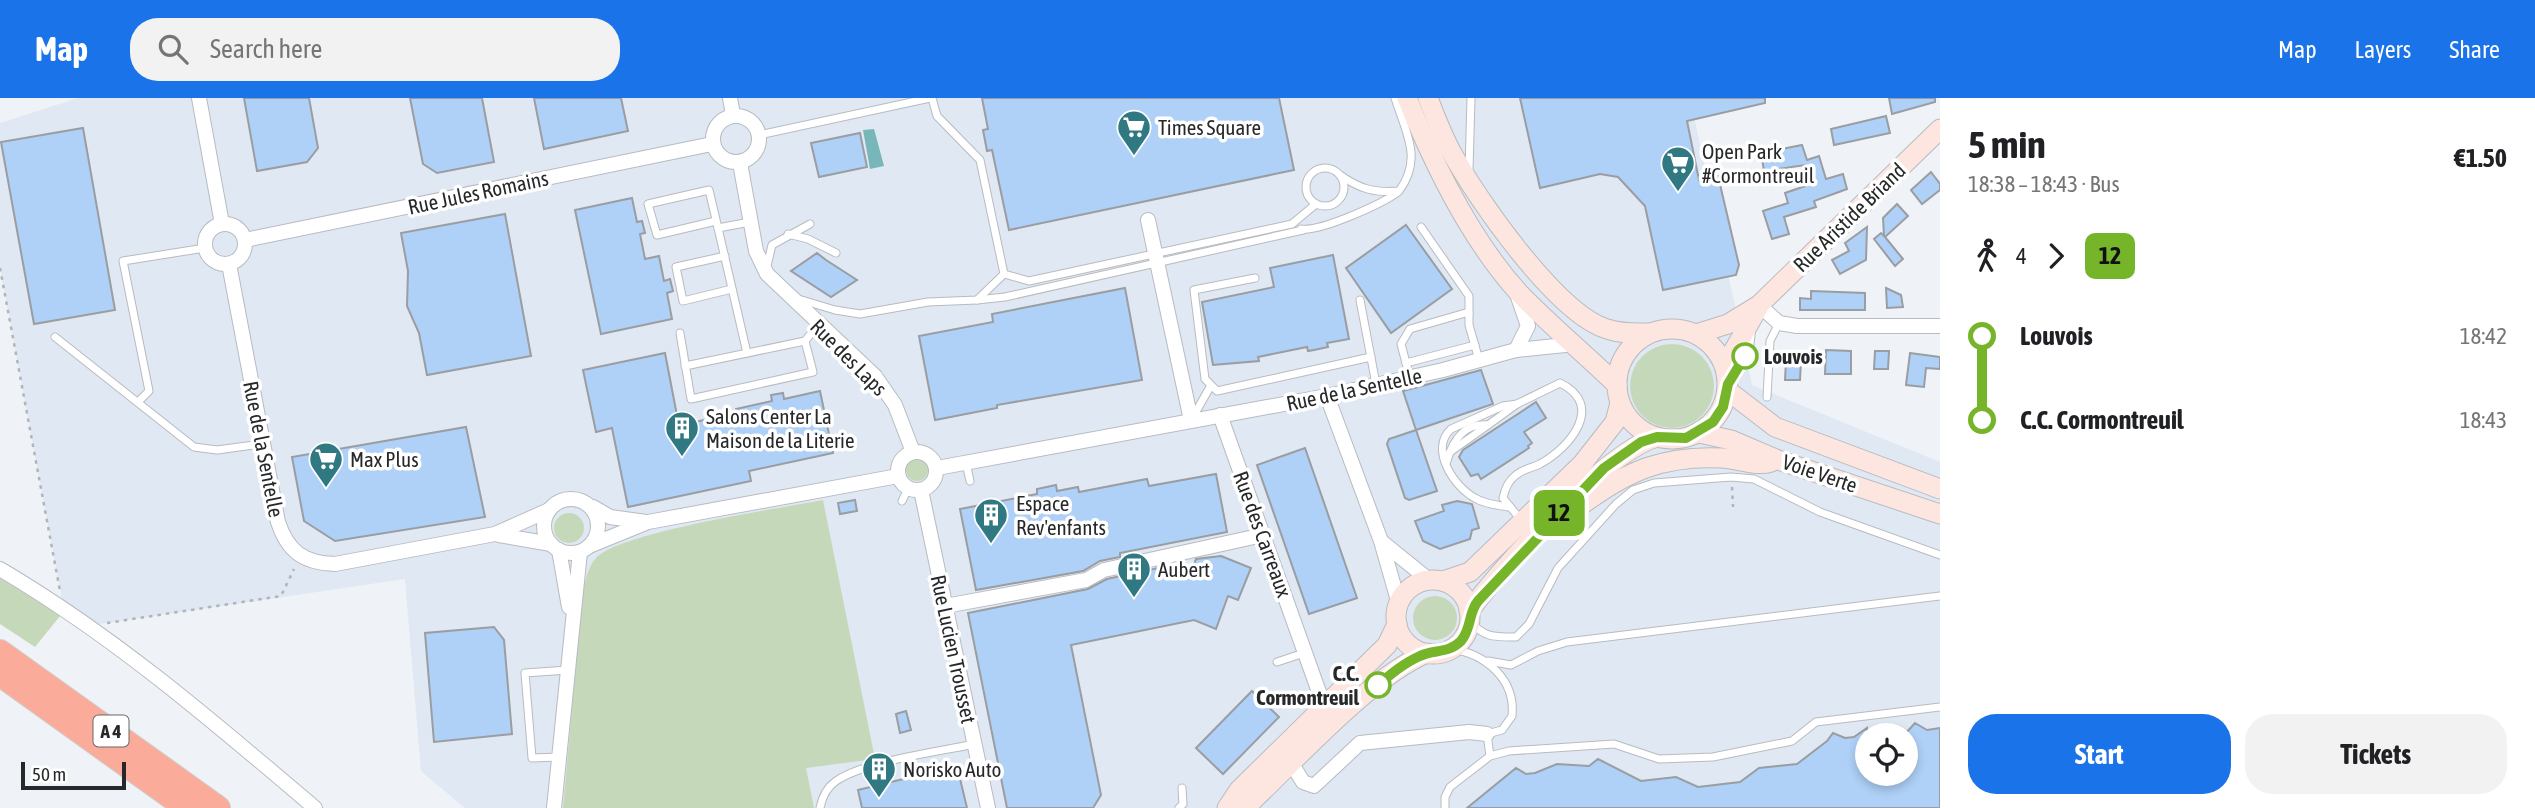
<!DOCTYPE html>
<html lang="en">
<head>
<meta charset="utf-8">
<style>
	body { margin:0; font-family:"Asap Condensed",sans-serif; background:#f2f2f2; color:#202124; height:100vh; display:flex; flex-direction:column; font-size:26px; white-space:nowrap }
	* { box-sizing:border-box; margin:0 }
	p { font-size:23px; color:#757577 }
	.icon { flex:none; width:38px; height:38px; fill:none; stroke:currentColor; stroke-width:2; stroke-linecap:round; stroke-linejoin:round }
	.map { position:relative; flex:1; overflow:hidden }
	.panel { display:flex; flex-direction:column; background:#fff; width:595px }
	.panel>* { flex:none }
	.badge { padding:0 14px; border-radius:10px; font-size:24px; line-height:46px }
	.fabs { position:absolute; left:1855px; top:625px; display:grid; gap:14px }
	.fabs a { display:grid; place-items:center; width:63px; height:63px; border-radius:50%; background:#fff; box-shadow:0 4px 10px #0003; font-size:35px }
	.scale { position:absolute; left:21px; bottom:18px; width:105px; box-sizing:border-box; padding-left:7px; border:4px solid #262829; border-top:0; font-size:19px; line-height:24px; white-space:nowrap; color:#262829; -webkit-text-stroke:5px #fff; paint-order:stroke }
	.map>.badge { position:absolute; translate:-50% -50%; box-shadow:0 0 0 4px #fff }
	.legs { display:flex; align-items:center; gap:10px; height:77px; padding:0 28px; font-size:23px }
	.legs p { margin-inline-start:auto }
	.summary { display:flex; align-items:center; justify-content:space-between; height:119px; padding:0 28px }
	h1 { font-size:38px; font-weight:700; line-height:52px }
	.action { display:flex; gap:14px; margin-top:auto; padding:14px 28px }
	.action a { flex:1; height:80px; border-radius:28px; background:#1a73e8; color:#fff; font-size:28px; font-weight:700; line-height:80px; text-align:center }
	.action a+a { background:#f2f2f2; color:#202124 }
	ul { padding:0 28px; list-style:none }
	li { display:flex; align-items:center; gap:24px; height:84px; font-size:26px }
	li i { display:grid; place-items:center; width:10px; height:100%; margin:0 9px; background:currentColor }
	li i::after { content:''; width:18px; height:18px; margin:-9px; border:5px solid; border-radius:50%; background:#fff }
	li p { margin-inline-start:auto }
	li:first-child i { background:linear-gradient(#0000 50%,currentColor 0) }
	li:last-child i { background:linear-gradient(currentColor 50%,#0000 0) }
	header { display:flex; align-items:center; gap:42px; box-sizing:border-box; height:98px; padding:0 35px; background:#1a73e8; color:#fff }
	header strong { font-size:33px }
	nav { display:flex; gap:38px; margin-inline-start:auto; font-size:24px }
	.search { width:490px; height:63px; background:#f2f2f2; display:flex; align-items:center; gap:18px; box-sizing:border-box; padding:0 24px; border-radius:28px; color:#757577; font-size:26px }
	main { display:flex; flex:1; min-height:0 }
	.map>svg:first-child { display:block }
	.built { fill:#dfe8f3; fill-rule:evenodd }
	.green { fill:#c6d8ba }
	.water { fill:#78b7b9 }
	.building { fill:#afd1f7; stroke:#9a9da1; stroke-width:2 }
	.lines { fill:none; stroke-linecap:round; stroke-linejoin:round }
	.service-casing { stroke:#b8bbc0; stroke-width:9 }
	.minor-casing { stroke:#b8bbc0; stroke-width:16 }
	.secondary-casing { stroke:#b8bbc0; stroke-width:21 }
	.motorway-casing { stroke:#cfd0d0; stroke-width:26 }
	.path { stroke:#b1b5b8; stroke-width:2.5; stroke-dasharray:3.5 5; stroke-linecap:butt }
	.service { stroke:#fff; stroke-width:7 }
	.minor { stroke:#fff; stroke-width:14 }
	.secondary { stroke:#fee6e0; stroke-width:19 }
	.motorway { stroke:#faab99; stroke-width:24 }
	.line-1-casing { stroke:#fff; stroke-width:16 }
	.line-1 { stroke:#76b529; stroke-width:10 }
	.stop-1-dot { fill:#fff; stroke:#76b529; stroke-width:3.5 }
	.labels { text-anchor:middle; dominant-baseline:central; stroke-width:7; stroke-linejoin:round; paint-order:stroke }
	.shield { fill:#fff; stroke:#676869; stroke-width:2 }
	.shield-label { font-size:19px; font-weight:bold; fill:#262829 }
	.poi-label { font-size:21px; fill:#262829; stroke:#fff; text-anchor:start }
	.street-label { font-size:21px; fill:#262829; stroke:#fff }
	.stop-label { font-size:21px; font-weight:bold; fill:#262829; stroke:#fff; text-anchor:start }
</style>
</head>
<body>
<header>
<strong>Map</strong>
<div class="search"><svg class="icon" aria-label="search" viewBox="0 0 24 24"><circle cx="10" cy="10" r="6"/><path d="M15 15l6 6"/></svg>Search here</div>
<nav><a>Map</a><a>Layers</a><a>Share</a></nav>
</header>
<main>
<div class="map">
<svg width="1940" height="710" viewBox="0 0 1940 710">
	<rect width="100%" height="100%" fill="#eff3f7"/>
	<path class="built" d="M 78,0 L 1690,0 L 1752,287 L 1940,364 L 1940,710 L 465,710 L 421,673 L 405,481 L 85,528 L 64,513 L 0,170 L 0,25 ZM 1867,637 L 1906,637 L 1906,676 L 1867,676 Z"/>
	<g class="green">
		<circle cx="1672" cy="288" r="42"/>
		<circle cx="917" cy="372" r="11"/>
		<path d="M 823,402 L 875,661 L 806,670 L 814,710 L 563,710 L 581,511 C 583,496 585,472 596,460 C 619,434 781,410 823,402 Z"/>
		<circle cx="569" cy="430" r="15"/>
		<polygon points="0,479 64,513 35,549 0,526"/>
		<circle cx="1435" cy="520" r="22"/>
	</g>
	<polygon class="water" points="874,31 884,68 870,71 863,32"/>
	<g class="building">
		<polygon points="244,0 309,0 318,50 307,64 257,73"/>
		<polygon points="410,0 482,0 494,64 437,75 423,66"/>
		<polygon points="534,0 621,0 628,33 544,51"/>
		<polygon points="982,0 1279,0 1294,72 1009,132 992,52 987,53 983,32 988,31"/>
		<polygon points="1520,0 1765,0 1765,5 1687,23 1699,82 1718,78 1739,167 1736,177 1663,192 1645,108 1618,79 1600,76 1540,90"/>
		<polygon points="1889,0 1935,0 1935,4 1892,16"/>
		<polygon points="1886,18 1890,35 1834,47 1831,31"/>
		<polygon points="83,30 115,212 34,226 1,44"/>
		<polygon points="860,35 867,69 819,79 811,45"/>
		<polygon points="1802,47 1807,62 1819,58 1826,81 1843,76 1847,91 1814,103 1816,109 1784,119 1789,136 1772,141 1763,113 1788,105 1785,95 1811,86 1805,67 1764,73 1761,55"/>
		<polygon points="1931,74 1940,86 1940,92 1922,106 1911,92"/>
		<polygon points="632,100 637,124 642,123 645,135 640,136 645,161 659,158 664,183 670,181 673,193 667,195 672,221 601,236 575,112"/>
		<polygon points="1897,106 1908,118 1885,139 1903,161 1895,168 1874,141 1881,135 1884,138 1883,120"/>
		<polygon points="505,116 531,258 427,277 419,235 407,208 408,173 401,135"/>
		<polygon points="1406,127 1452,191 1391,235 1346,170"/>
		<polygon points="1867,129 1866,162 1840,176 1832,162 1849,153 1845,145"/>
		<polygon points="817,155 826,162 857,182 831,199 791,173"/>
		<polygon points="1333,157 1349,241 1327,245 1328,249 1314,252 1308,253 1307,249 1258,259 1259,263 1213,267 1202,204 1274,189 1270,170"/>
		<polygon points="1125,190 1142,282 997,307 997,310 935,322 919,238 993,224 992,216"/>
		<polygon points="1886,190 1901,197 1903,209 1887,210"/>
		<polygon points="1811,193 1865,195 1865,212 1800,212 1800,200 1811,201"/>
		<polygon points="1826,252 1851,253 1851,276 1825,276"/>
		<polygon points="1875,253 1889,253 1888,271 1874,271"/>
		<polygon points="665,255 679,328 708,321 709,327 738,321 736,311 772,303 771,297 783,295 784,301 820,293 833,355 749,373 751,383 628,409 612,330 596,334 583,272"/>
		<polygon points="1910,255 1940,259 1940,271 1926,270 1924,289 1906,287"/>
		<polygon points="1786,262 1801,263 1800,282 1785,282"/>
		<polygon points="1481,272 1493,306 1416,332 1437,393 1409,402 1405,400 1387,346 1389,341 1416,332 1403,293"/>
		<polygon points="1536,304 1546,320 1524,334 1532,345 1528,348 1529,350 1481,381 1478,376 1471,378 1459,359 1463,352"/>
		<polygon points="466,329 485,419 335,443 304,423 292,359"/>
		<polygon points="1305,350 1357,500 1309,516 1257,367"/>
		<polygon points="1216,376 1227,434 1120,455 1120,459 1100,463 1083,473 976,492 960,411 1037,396 1037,391 1056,387 1057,393 1078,389 1079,394 1147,381 1149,388"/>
		<polygon points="855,402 857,413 840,416 838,405"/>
		<polygon points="1457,403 1472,406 1479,430 1472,432 1470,441 1440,451 1423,443 1415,423 1444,413 1442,407"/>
		<polygon points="1221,458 1251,470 1238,502 1228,498 1216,531 1194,522 1071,547 1101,697 1093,710 1007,710 968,515 1088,491 1107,481 1172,467 1191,475 1196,461"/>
		<polygon points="494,529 504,542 512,636 434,644 425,535"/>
		<polygon points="1252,593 1279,619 1223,676 1196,650"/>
		<polygon points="906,613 911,632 900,635 896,616"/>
		<polygon points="1915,625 1927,632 1940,630 1940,710 1467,710 1516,670 1526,676 1535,675 1557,666 1589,668 1598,661 1641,683 1676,679 1698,689 1740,684 1759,670 1797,666 1827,643 1833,635 1845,640 1854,639 1867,630 1867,676 1906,676 1906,635"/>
		<polygon points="957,668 967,710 862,710 858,692"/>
	</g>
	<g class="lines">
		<g class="service-casing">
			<g id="service">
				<polyline points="932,0 937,18 980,62 1004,176"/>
				<polyline points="759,37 930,0"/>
				<circle cx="1325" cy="89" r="19"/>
				<polyline points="1469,72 1471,0"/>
				<path d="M 1340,77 C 1360,91 1374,95 1399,93 C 1423,61 1406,35 1395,0"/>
				<polyline points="716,123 657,137 648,106 709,92 718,130 747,255"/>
				<polyline points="1421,129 1469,198 1469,227 1479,262"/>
				<polyline points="718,130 750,124"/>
				<path d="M 1301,131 C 1320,134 1382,106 1398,94"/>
				<polyline points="788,136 808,141 836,155"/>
				<polyline points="725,158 676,169 683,203 732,191"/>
				<polyline points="767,168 772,147 810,126"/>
				<polyline points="1004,176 1029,183 1292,126 1316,106"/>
				<polyline points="1255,180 1194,192 1205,281 1217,293 1371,259"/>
				<polyline points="795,200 835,212 860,216 928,204 977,202 1004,176"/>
				<polyline points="977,202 1005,199 1303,132"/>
				<polyline points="1360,202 1376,286"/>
				<polyline points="680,235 691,301 813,274 805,243 818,227"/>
				<polyline points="55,239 194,349 217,352 262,346"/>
				<polyline points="1406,265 1475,247"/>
				<polyline points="685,268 805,243"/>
				<polyline points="1410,280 1401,246 1410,231 1469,214"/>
				<polyline points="1767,299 1770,243 1779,225"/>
				<polyline points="138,304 149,293 123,163 205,150"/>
				<polyline points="1193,319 1210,289"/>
				<polyline points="1450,354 1488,327"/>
				<path d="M 1447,363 C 1453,342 1464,325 1488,327 L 1517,306"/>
				<polyline points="966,365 970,383"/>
				<polyline points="902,403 908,391"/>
				<path d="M 1508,409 C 1497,407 1484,406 1475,400 C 1454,389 1429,351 1451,331 L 1503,308 L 1517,306 L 1560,285 C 1605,307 1571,349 1540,366 C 1532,370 1523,371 1516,377 C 1508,383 1505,390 1503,400 L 1521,422"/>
				<path d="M 1470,523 C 1484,540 1495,539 1516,539 L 1529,526 L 1558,470 L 1616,406 L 1633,392 L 1654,385 L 1731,379 L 1754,381 L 1820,414 L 1940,457"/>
				<path d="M 1452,551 C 1485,556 1516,581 1512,618 L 1502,632 L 1487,636 L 1490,658"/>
				<polyline points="1488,563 1511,567 1538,553 1567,544 1940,498"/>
				<polyline points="1277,564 1304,555"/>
				<polyline points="559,659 532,660 525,575 568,572"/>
				<path d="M 820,710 C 822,699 826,690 836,683 C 865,663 938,654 974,646"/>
				<polyline points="1179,710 1183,706 1182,690"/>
				<polyline points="1445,710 1445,699 1450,689 1490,658 1509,653 1614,646 1659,661 1713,659 1792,643 1816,624 1940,609"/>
			</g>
		</g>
		<g class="minor-casing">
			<g id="minor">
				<polyline points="199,0 222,126"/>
				<polyline points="730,0 733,17"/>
				<circle cx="736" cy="41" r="23"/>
				<polyline points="740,65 756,153 767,176 875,278 895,307 913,354"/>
				<polyline points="1148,122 1191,322"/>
				<circle cx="225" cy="146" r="20"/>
				<polyline points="245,142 712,46"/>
				<path d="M 229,166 L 278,424 C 288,454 304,465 335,466 L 495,436 L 549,412"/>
				<polyline points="1759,207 1779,225 1797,228 1940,228"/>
				<polyline points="1516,252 1528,228 1518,199"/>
				<polyline points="1728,286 1745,258 1748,233"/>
				<polyline points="1327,298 1381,443 1399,506"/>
				<polyline points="1220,317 1324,608"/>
				<circle cx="917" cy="373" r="19"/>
				<polyline points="937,370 1327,298 1443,272 1516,252 1575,246"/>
				<polyline points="921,392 988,710"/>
				<circle cx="571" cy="428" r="27"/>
				<polyline points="593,409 610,419 646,424"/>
				<polyline points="499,437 551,446"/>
				<polyline points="1382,444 1429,482"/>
				<polyline points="589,448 648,424 898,378"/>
				<polyline points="559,452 569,509"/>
				<path d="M 0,471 C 114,538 215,625 315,710"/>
				<polyline points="945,508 1086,482 1104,472 1263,437"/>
				<polyline points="1292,666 1303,684 1314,688 1360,645 1469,634 1487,636"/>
				<polyline points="554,710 580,454"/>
			</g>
		</g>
		<g class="secondary-casing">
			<g id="secondary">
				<path d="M 1407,0 C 1434,67 1470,141 1519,195 C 1550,227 1585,256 1617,287"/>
				<path d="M 1428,0 C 1435,18 1442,37 1452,55 C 1477,101 1557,216 1607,231 C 1621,236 1636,235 1650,235"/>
				<circle cx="1672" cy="286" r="55"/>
				<polyline points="1696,236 1728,226 1759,207 1940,31"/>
				<polyline points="1725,268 1759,208"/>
				<polyline points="1727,292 1775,329 1940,391"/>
				<polyline points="1699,335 1731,342 1778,362 1940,416"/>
				<path d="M 1580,408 C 1627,373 1663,357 1722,360 C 1738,361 1757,369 1771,364"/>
				<circle cx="1433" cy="519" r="37"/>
				<polyline points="1443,483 1470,474 1582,366 1615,324 1620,305"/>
				<path d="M 1469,513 C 1504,468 1605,354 1657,339"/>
				<polyline points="1227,710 1239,692 1387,547 1397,526"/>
				<path d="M 1237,710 L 1251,704 C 1298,660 1370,579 1427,555"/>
			</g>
		</g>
		<g class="motorway-casing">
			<g id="motorway">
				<polyline points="0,554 218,710"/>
				<polyline points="0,576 187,710"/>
			</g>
		</g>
		<g class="path">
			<polyline points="0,170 60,493"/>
			<polyline points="1732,389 1733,409"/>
			<polyline points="107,525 281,498 294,471"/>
		</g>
		<use href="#service" class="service"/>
		<use href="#minor" class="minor"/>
		<use href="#secondary" class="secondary"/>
		<use href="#motorway" class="motorway"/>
	</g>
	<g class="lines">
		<g class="line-1-casing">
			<path id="line-1" d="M 1378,587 C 1391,576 1404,565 1420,558 C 1434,551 1448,556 1461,543 C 1472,530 1468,515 1478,503 L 1604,370 L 1641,344 L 1657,339 L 1686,340 L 1713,324 L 1723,309 L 1728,286 L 1745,258"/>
		</g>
		<use href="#line-1" class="line-1"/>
	</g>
	<defs>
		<g id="supermarket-pin" transform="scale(1.75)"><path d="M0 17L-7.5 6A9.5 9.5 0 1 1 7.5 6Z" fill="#317982" stroke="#fff"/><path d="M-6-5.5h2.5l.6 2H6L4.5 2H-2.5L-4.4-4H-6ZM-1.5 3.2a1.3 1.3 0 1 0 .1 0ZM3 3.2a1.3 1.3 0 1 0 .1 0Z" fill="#fff"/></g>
		<g id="building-pin" transform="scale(1.75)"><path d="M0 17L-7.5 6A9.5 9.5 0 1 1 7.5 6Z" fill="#317982" stroke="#fff"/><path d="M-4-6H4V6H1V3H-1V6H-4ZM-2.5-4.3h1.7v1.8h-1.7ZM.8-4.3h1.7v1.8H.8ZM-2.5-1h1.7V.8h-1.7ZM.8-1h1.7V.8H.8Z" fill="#fff"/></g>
	</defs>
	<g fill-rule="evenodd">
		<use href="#supermarket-pin" x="1134" y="29"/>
		<use href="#supermarket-pin" x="1678" y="65"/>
		<use href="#building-pin" x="682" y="330"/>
		<use href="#supermarket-pin" x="326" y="361"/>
		<use href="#building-pin" x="991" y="417"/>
		<use href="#building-pin" x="1134" y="471"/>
		<use href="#building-pin" x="879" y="671"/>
	</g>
	<g class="stop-1-dot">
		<circle cx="1745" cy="258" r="12"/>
		<circle cx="1378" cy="587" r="12"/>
	</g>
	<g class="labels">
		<rect class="shield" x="93.5" y="617.5" width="35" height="31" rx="5"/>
		<g class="shield-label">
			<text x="111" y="633">A 4</text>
		</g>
		<g class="poi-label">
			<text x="1158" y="29">Times Square</text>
			<text x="1702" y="53">Open Park<tspan x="1702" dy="24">#Cormontreuil</tspan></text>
			<text x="706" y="318">Salons Center La<tspan x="706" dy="24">Maison de la Literie</tspan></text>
			<text x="350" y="361">Max Plus</text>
			<text x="1016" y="405">Espace<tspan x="1016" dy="24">Rev'enfants</tspan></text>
			<text x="1158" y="471">Aubert</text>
			<text x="903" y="671">Norisko Auto</text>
		</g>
		<g class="street-label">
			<text transform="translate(478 94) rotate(-12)">Rue Jules Romains</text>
			<text transform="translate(1849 119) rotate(-44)">Rue Aristide Briand</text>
			<text transform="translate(849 259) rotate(45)">Rue des Laps</text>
			<text transform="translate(1354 291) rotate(-12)">Rue de la Sentelle</text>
			<text transform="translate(264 351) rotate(79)">Rue de la Sentelle</text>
			<text transform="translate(1820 375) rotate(19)">Voie Verte</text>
			<text transform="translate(1263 436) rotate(70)">Rue des Carreaux</text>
			<text transform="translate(954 551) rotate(78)">Rue Lucien Trousset</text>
		</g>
		<g class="stop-label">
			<text x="1764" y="258">Louvois</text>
			<text x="1359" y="575" text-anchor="end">C.C.<tspan x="1359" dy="24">Cormontreuil</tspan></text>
		</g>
	</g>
</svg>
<div class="fabs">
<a><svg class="icon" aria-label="locate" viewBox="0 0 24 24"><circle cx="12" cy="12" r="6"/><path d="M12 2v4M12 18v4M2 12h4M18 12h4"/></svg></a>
</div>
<div class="scale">50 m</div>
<b class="badge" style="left:1559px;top:415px;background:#76b529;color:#111">12</b>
</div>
<section class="panel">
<div class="summary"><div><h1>5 min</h1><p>18:38 – 18:43 · Bus</p></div><b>€1.50</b></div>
<div class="legs"><svg class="icon" aria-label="walk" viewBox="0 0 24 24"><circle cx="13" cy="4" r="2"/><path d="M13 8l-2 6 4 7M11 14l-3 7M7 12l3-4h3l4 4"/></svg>4<svg class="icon" aria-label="forward" viewBox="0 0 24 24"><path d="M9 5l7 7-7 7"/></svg><b class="badge" style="background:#76b529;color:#111">12</b></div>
<ul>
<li><i style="color:#76b529"></i><b>Louvois</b><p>18:42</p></li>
<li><i style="color:#76b529"></i><b>C.C. Cormontreuil</b><p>18:43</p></li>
</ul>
<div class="action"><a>Start</a><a>Tickets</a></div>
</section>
</main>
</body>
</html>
